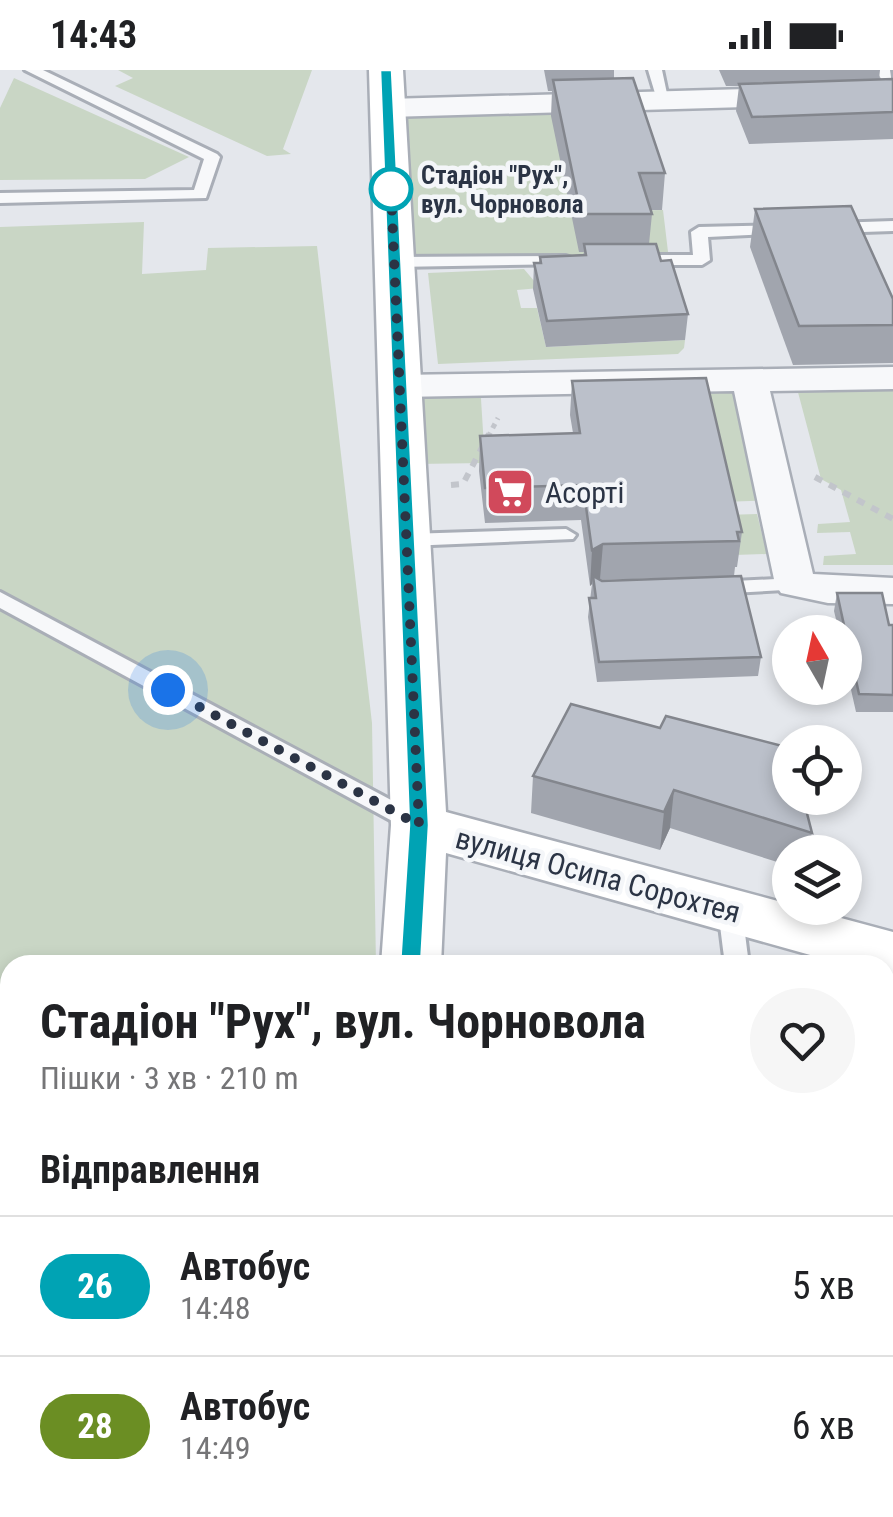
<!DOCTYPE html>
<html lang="uk">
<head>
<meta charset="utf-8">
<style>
	body { margin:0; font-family:"Roboto Condensed",sans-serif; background:#f6f6f6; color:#202124; height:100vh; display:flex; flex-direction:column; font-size:38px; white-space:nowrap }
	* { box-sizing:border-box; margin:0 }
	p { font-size:32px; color:#757577 }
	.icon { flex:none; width:55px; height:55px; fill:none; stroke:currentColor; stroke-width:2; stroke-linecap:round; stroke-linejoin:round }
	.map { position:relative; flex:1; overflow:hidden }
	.panel { position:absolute; left:0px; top:885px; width:895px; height:562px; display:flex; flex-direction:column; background:#fff; border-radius:30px 30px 0 0; box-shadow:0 5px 15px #0003 }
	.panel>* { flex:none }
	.badge { padding:0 20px; border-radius:32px; font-size:35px; line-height:65px }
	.needle { width:65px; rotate:351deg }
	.tools { position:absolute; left:772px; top:545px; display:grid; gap:20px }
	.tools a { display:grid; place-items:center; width:90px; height:90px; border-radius:50%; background:#fff; box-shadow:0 5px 15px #0003; font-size:50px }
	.you { position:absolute; width:50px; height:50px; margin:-25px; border:8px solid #fff; border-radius:50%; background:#1a73e8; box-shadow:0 0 0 15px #1a73e833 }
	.map>.badge { position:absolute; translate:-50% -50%; box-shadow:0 0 0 5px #fff }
	h2 { padding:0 40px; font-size:38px; line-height:90px }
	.round { display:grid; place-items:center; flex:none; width:105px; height:105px; border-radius:52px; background:#f6f6f6 }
	.head { display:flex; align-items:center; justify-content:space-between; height:170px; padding:0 40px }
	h1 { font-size:48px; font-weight:700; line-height:75px }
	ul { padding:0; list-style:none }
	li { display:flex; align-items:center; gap:30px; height:140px; padding:0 40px; border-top:2px solid #e0e0e0 }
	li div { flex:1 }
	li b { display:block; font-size:38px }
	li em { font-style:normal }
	li .badge { min-width:110px; font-weight:700; text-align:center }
	.status { display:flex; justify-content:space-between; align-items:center; height:70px; padding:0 50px; background:#fff; direction:ltr }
	.status svg { height:28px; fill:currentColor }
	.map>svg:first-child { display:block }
	.green { fill:#c9d6c5 }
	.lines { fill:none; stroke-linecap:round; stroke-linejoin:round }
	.lane-casing { stroke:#a9aeb7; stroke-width:6 }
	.street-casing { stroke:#a9aeb7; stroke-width:5 }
	.secondary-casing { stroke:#a9aeb7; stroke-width:5 }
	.path-far1 { stroke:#c2c5cb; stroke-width:5; stroke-dasharray:5 5; stroke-linecap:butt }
	.path { stroke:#c2c5cb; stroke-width:6; stroke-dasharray:8 8; stroke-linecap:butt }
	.lane { fill:#f7f8fa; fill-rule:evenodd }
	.street { fill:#f7f8fa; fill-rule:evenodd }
	.secondary { fill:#fff; fill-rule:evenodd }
	.wall { fill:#a1a5ae }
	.shaded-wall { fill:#83868d }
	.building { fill:#bbc0ca; stroke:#83868d; stroke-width:2.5 }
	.line { fill:#00a3b4; stroke:#fff; stroke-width:2.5 }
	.walk { stroke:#2b3445; stroke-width:10; stroke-dasharray:0 18 }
	.stop-dot { fill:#fff; stroke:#00a3b4; stroke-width:5 }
	.labels { text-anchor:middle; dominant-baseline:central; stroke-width:9; stroke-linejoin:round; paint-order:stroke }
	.far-stop-label { font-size:25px; font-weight:bold; fill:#2b3445; stroke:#f4f6f9; text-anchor:start }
	.poi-label { font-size:30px; fill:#2b3445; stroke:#f4f6f9; text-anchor:start }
	.street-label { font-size:30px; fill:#2b3445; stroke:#f4f6f9 }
</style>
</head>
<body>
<div class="status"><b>14:43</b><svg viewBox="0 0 49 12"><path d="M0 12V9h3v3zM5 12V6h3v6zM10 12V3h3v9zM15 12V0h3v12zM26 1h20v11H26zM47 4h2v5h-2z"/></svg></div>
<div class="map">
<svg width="893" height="1447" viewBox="0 0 893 1447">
	<rect width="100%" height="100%" fill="#e4e7ec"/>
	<g class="green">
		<polygon points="118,0 312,0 283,79 291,84 267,86 115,16 133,8"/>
		<polygon points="14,8 189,87 145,109 0,110 0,38"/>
		<polygon points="550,34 571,142 663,140 669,190 412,192 400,38"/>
		<polygon points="144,152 142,204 206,200 208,178 317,176 372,653 376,895 10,895 10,1168 0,1167 0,157"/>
		<polygon points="524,199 540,218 517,220 521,238 537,238 546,277 685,270 684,278 678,284 438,294 428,203"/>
		<polygon points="893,308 893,495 823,495 824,486 856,484 850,462 817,463 818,454 850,452 841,420 821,409 795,311"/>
		<polygon points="750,312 778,430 722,432 697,324"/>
		<polygon points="480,313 485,393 416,394 413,316"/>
		<polygon points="757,444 767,484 734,485 725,445"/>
		<polygon points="35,1438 331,1438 328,1447 32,1447"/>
	</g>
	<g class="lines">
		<g class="lane-casing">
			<g id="lane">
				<polygon points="25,0 43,0 217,84 220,87 206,128 0,133 0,123 194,120 204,89"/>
				<polygon points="648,0 662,0 669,33 657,30"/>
				<polygon points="876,0 890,0 893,22 888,21"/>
				<polygon points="893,151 893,161 833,163 825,158 833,153"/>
				<polygon points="781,155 787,157 787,163 708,167 710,190 702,195 633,195 625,190 633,185 693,185 691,162 699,157"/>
				<polygon points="566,186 572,188 572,194 395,197 387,192 395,187"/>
				<polygon points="566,459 576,465 573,469 408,476 398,470 408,464"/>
				<polygon points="795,508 805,514 802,519 714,524 704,518 714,512"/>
				<polygon points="0,522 423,747 426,753 415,761 407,759 0,538"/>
				<polygon points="730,831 738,834 742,840 749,895 725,895 718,840 722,834"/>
				<polygon points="0,1199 10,1201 10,1227 0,1225"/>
				<polygon points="59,1438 89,1438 86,1447 55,1447"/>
			</g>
		</g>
		<g class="street-casing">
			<g id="street">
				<polygon points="893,15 893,33 388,47 373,38 388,29"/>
				<polygon points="893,297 893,319 770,321 813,504 893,508 893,534 828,533 781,523 775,514 734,321 400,327 387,324 382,316 387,308 400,305"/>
			</g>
		</g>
		<g class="secondary-casing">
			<g id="secondary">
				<polygon points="369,0 403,0 446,742 893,862 893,908 885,906 885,895 846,895 446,783 441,895 381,895 391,755"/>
				<polygon points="335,1438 409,1438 408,1447 332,1447"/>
			</g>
		</g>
		<polyline class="path-far1" points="488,367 498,348"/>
		<g class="path">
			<polyline points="815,407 893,449"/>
			<polyline points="451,415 463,414 489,364"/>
		</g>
		<use href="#lane" class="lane"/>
		<use href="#street" class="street"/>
		<use href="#secondary" class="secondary"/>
	</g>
	<g class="wall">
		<polygon points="544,0 614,0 614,9 665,103 662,140 650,140 652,144 649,174 661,191 688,244 685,270 546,277 533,219 534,193 539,193 540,187 583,185 584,182 579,182 551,46 552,21 548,21"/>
		<polygon points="719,0 880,0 879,9 893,9 893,69 749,74 736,41 739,16 726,16"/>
		<polygon points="755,139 893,229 893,293 793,295 750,177"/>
		<polygon points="572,311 742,462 737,497 735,497 734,506 599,510 761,587 758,606 597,612 588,547 592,514 590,516 581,450 485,453 479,401 480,366 573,363 570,345"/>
		<polygon points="837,523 889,555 893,555 893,642 856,642 845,593 845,562 839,562 834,541"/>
		<polygon points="571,634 812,763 808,782 790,782 790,796 670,758 660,780 531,743 533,706"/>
		<polygon points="885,957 893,959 893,1061 885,1060"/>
		<polygon points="604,1438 748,1438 749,1447 605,1447"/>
	</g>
	<g class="shaded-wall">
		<polygon points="603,474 600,509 593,506 592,514 590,516 592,480"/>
		<polygon points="674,720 670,758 660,780 664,742"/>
		<polygon points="18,1438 34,1438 31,1447 14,1447"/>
	</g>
	<g class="building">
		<polygon points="633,8 665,103 639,103 652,144 581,144 553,10"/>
		<polygon points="893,9 893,42 752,47 739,14"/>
		<polygon points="851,136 893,229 893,255 799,256 755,139"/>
		<polygon points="584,174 656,174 661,191 671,190 688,244 547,251 534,193 541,193 540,187 586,185"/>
		<polygon points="706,308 742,462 737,462 739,471 603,474 592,480 583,415 485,418 480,366 580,363 572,311"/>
		<polygon points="593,506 602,511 741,506 761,587 599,592 589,528 596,528"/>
		<polygon points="837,523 882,523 889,555 893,555 893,625 859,624"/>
		<polygon points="571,634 660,658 666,646 790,678 790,728 803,728 812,763 674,720 664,742 533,706"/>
		<polygon points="885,957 893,959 893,1041 885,1040"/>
		<polygon points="0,1237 10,1239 10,1438 18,1438 14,1447 0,1447"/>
		<polygon points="611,1438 748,1438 749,1447 611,1447"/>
	</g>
	<polygon class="line" points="380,0 392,0 429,755 421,895 411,903 400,895 409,755"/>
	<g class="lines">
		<polyline class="walk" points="168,620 419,755 391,119"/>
	</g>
	<defs>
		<g id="supermarket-square" transform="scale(2.5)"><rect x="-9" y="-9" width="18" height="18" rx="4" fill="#d1495b" stroke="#f4f6f9"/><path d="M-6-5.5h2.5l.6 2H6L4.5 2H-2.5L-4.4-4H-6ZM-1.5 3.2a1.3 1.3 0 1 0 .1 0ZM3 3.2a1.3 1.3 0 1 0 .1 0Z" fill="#fff"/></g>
	</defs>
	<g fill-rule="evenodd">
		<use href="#supermarket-square" x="510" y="422"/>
	</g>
	<circle class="stop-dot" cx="391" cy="119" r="20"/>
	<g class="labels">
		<g class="far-stop-label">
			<text x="421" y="105">Стадіон "Рух",<tspan x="421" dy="29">вул. Чорновола</tspan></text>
		</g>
		<g class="poi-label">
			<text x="545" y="422">Асорті</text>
		</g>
		<g class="street-label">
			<text transform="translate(598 805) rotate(15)">вулиця Осипа Сорохтея</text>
		</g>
	</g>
</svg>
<div class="tools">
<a><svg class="needle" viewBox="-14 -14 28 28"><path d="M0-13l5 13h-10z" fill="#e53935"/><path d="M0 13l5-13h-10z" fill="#757577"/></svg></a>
<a><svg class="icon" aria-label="locate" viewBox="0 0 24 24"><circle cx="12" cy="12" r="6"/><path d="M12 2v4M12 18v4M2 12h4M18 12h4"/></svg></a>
<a><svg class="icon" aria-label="layers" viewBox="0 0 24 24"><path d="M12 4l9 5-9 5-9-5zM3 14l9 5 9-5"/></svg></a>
</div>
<div class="you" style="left:168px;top:620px"></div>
<section class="panel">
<div class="head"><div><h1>Стадіон &quot;Рух&quot;, вул. Чорновола</h1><p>Пішки · 3 хв · 210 m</p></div><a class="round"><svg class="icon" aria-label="heart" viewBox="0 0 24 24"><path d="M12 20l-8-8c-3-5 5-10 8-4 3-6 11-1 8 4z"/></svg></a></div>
<h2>Відправлення</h2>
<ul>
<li><span class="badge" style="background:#00a3b4;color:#fff">26</span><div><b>Автобус</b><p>14:48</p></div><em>5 хв</em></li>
<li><span class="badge" style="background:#6b8e23;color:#fff">28</span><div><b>Автобус</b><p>14:49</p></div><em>6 хв</em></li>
</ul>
</section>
</div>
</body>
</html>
